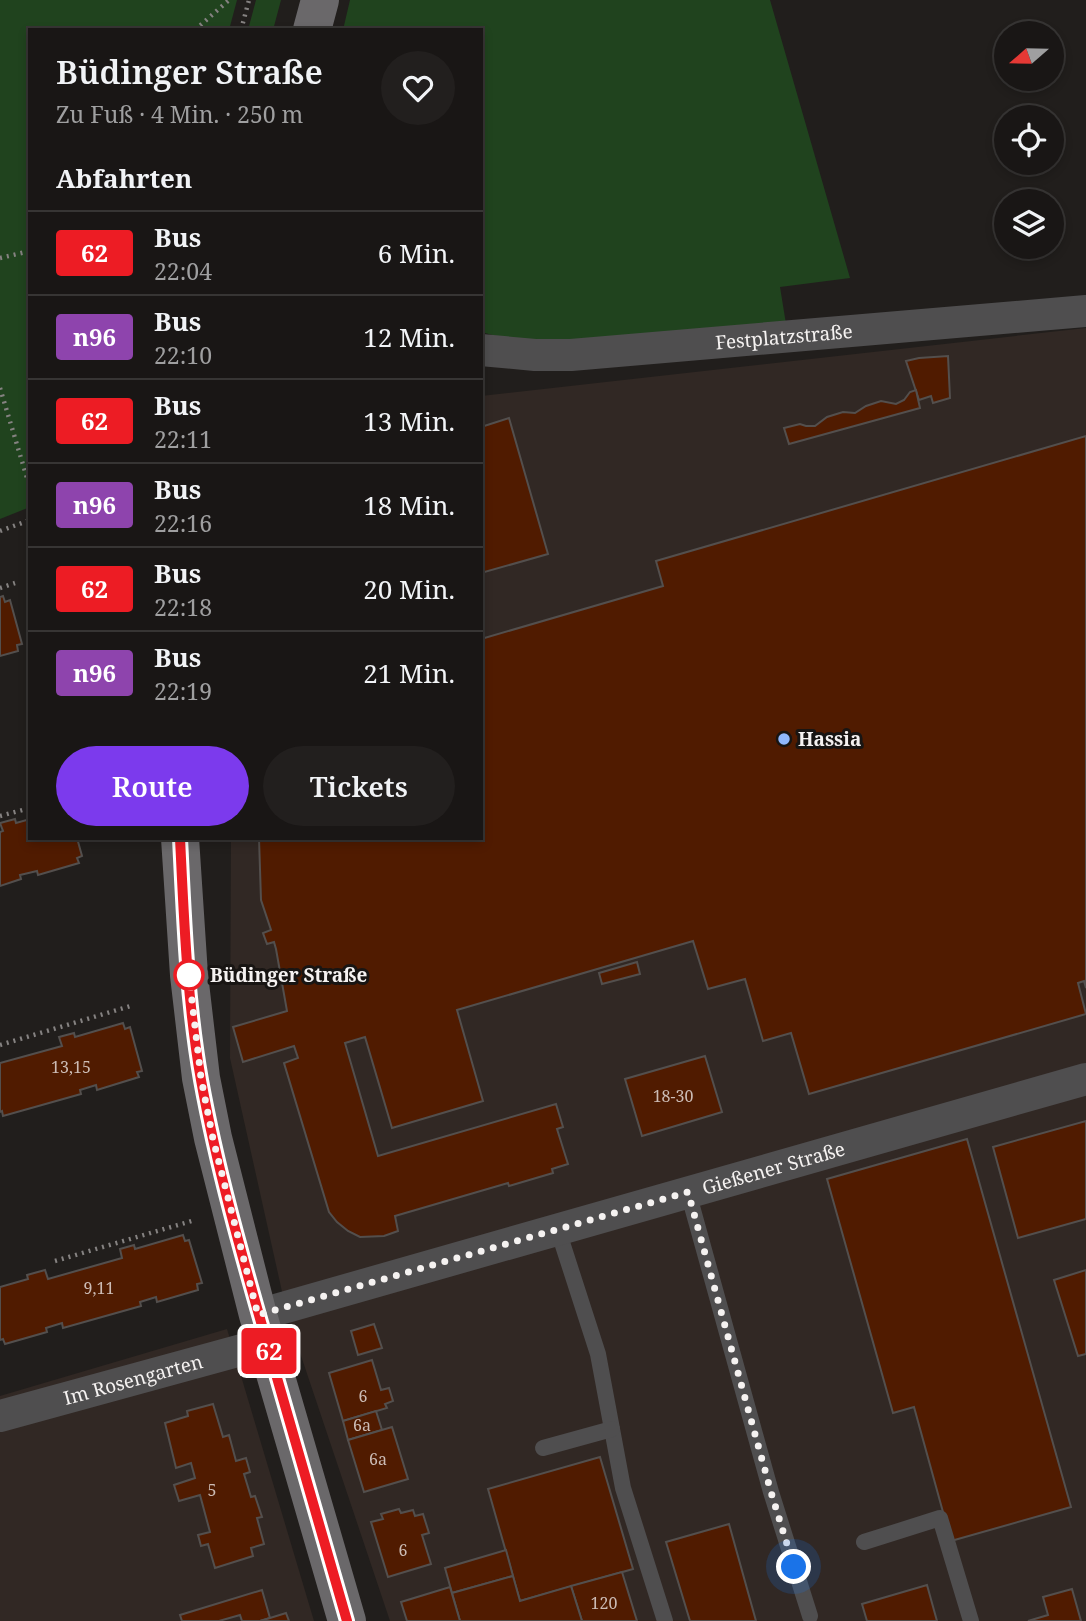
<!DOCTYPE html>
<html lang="de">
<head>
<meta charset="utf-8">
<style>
	body { margin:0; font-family:"Noto Serif",serif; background:#221f1e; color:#f1f3f6; height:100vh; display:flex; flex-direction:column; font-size:26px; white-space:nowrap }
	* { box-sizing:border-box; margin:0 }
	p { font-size:23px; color:#9f9fa0 }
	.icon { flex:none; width:38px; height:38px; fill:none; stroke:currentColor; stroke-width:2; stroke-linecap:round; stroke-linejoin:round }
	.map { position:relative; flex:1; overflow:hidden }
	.panel { position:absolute; left:28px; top:28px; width:455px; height:812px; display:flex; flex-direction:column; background:#191615; border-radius:0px; box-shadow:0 4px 10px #0003,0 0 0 2px #373534 }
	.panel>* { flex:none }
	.badge { padding:0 14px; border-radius:5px; font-size:24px; line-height:46px }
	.needle { width:46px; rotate:250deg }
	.tools { position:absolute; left:994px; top:21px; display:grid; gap:14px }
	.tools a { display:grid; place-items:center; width:70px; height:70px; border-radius:50%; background:#191615; box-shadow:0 4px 10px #0003,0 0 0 2px #373534; font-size:35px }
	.you { position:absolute; width:35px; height:35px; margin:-18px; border:5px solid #fff; border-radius:50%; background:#1a73e8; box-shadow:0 0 0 10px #1a73e833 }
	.map>.badge { position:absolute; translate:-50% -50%; box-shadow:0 0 0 4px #fff }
	h2 { padding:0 28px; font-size:26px; line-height:63px }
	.round { display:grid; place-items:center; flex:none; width:74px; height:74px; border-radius:37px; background:#221f1e }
	.summary { display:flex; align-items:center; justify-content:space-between; height:119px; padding:0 28px }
	h1 { font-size:33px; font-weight:600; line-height:52px }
	.action { display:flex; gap:14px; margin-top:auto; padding:14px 28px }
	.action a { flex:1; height:80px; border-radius:42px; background:#7c3aed; color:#fff; font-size:28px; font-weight:600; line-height:80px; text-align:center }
	.action a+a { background:#221f1e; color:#f1f3f6 }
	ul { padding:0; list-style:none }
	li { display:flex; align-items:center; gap:21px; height:84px; padding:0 28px; border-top:2px solid #373534 }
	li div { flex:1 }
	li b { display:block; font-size:26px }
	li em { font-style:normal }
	li .badge { min-width:77px; font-weight:700; text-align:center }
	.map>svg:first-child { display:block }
	.built { fill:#312824 }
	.green { fill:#20431e }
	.building { fill:#501b00; stroke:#534f4d; stroke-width:2 }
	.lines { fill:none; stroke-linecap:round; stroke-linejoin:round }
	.path { stroke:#858281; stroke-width:4.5; stroke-dasharray:2 5; stroke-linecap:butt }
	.service { stroke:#4f4e4f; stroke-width:16 }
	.minor { stroke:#4f4e4f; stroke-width:32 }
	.secondary { stroke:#6a686a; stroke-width:38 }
	.line-casing { stroke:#fff; stroke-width:16 }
	.line { stroke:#ed1c24; stroke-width:10 }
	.walk { stroke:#f5f2f1; stroke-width:7; stroke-dasharray:0 12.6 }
	.poi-dot { fill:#90b8fd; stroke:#181513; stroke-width:2.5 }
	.stop-dot { fill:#fff; stroke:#ed1c24; stroke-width:3.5 }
	.labels { text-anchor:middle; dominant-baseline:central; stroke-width:6; stroke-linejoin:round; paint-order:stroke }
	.number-label { font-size:16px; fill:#ccbcb5 }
	.street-label { font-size:19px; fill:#f5f2f1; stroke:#181513 }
	.poi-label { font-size:19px; font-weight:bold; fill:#f5f2f1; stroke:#181513; text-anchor:start }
	.stop-label { font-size:19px; font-weight:bold; fill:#f5f2f1; stroke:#181513; text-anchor:start }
</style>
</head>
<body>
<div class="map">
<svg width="1086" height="1621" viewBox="0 0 1086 1621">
	<rect width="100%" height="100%" fill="#211e1c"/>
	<g class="built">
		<polygon points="1086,328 1086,1621 390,1621 287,1314 230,1058 231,838 481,838 481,396"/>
		<polygon points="227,1329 314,1621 0,1621 0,1396"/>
	</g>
	<g class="green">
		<polygon points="0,0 237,0 229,30 30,30 30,507 0,519"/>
		<polygon points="256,0 281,0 273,30 248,30"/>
		<polygon points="350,0 770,0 850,278 780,287 786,324 528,344 481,332 481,30 343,30"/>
	</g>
	<g class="building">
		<polygon points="948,356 950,398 933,403 931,396 919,400 906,361 919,358"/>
		<polygon points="916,390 920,408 789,444 784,428 800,424 806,426 815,426 827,417 843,412 855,413 866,406 881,401 896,404 904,400 910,392"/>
		<polygon points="509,418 548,554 481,573 481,427"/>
		<polygon points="1086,436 1086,988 1084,981 1078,983 1086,1014 809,1094 791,1033 763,1041 745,979 708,989 693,941 457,1010 483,1101 392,1128 365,1037 345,1043 378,1156 556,1104 563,1127 557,1129 568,1164 552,1169 553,1173 509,1186 508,1183 395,1216 398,1231 384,1236 360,1237 348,1231 337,1222 329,1212 284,1063 298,1058 294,1046 243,1062 233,1027 287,1011 276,949 274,942 267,944 263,933 271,930 261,900 259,838 481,838 481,639 663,586 656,561"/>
		<polygon points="3,596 5,602 10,600 22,644 17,645 18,651 0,656 0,597"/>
		<polygon points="15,819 16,823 30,819 30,838 77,838 82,856 77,858 79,863 38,875 37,871 20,875 21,879 0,886 0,832 3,831 0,823"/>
		<polygon points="637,962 640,974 602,984 599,973"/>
		<polygon points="123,1023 125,1029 130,1027 142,1071 137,1072 139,1077 97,1090 96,1085 80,1090 81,1094 3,1116 2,1111 0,1112 0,1063 62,1046 59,1037 74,1033 75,1037"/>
		<polygon points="705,1056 722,1112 642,1136 625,1079"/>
		<polygon points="1086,1121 1086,1219 1018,1238 993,1147"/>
		<polygon points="967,1139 1071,1507 951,1541 914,1407 893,1413 827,1179"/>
		<polygon points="183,1235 185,1241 189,1240 202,1283 197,1284 198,1290 157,1302 156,1297 140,1302 141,1306 63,1328 62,1323 46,1328 47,1332 5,1344 3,1339 0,1340 0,1287 28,1279 27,1275 45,1270 48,1279 122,1258 120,1249 134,1245 135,1249"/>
		<polygon points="1086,1270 1086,1354 1078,1356 1054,1280"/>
		<polygon points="374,1324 382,1348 358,1355 351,1331"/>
		<polygon points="372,1360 381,1390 389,1388 393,1401 385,1404 387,1408 343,1421 329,1373"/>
		<polygon points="213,1404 223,1437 229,1435 236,1461 246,1458 250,1472 244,1474 251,1497 255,1496 262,1517 257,1518 264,1544 251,1548 253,1556 215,1568 208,1544 201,1546 198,1535 210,1532 200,1495 179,1501 174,1485 195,1478 191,1463 176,1468 165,1423 188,1416 187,1411"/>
		<polygon points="376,1411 382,1430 348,1440 343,1421"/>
		<polygon points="392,1427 408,1479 364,1492 348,1440"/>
		<polygon points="600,1457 633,1569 520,1601 488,1489"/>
		<polygon points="399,1509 401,1513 413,1510 415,1516 423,1514 429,1533 422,1535 431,1564 388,1577 371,1522 383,1519 381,1514"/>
		<polygon points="729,1524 756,1621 690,1621 666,1542"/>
		<polygon points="506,1550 513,1576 452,1593 445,1568"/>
		<polygon points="622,1572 637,1621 582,1621 571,1586"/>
		<polygon points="513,1576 520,1601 571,1586 582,1621 460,1621 452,1593"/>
		<polygon points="927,1585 937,1621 867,1621 862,1604"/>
		<polygon points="450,1587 460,1621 407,1621 401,1602"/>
		<polygon points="1072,1589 1081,1621 1028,1621 1048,1615 1043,1597"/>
		<polygon points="262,1590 270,1618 260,1621 242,1621 240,1615 219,1621 182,1621 180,1615"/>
		<polygon points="286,1613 289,1621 260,1621 270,1618"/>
	</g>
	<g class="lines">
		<g class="path">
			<polyline points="195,30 229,0"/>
			<polyline points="241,30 249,0"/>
			<polyline points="0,258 30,251"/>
			<polyline points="0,388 30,488"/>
			<polyline points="0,531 30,520"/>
			<polyline points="0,588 15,583"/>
			<polyline points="0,816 30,808"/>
			<polyline points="0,1045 134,1005"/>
			<polyline points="55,1261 195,1220"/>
		</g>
		<g class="service">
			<polyline points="688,1192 771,1492 810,1616"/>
			<polyline points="558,1230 598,1354 623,1488 665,1621"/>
			<polyline points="543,1448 612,1429"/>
			<polyline points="864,1542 940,1518 971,1621"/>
		</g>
		<g class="minor">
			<path id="s1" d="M 481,350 L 535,355 L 571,355 L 1086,311"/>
			<path id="s2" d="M 258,1315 L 1086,1079"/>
			<path id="s3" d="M 0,1416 L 267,1343"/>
		</g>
		<g class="secondary">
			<polyline points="312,30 320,0"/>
			<polyline points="180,838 189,975 201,1078 213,1138 258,1315 347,1621"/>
		</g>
	</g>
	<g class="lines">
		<g class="line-casing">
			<path id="line" d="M 180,838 C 184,919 187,1001 201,1080 C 218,1174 245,1266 271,1357 C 297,1445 322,1533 347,1621"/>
		</g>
		<use href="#line" class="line"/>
		<polyline class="walk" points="189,975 201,1078 213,1139 258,1315 688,1192 771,1492 794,1567"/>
	</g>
	<circle class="poi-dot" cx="784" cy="739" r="7"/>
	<circle class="stop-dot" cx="189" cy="975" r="14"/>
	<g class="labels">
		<g class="number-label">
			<text x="71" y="1067">13,15</text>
			<text x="673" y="1096">18-30</text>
			<text x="99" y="1288">9,11</text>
			<text x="363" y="1396">6</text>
			<text x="362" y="1425">6a</text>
			<text x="378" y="1459">6a</text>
			<text x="212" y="1490">5</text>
			<text x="403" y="1550">6</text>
			<text x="604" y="1603">120</text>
		</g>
		<g class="street-label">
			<text stroke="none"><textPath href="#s1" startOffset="304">Festplatzstraße</textPath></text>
			<text stroke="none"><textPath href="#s2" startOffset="536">Gießener Straße</textPath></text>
			<text stroke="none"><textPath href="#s3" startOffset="138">Im Rosengarten</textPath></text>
		</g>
		<g class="poi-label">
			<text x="798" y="739">Hassia</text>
		</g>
		<g class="stop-label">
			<text x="210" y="975">Büdinger Straße</text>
		</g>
	</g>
</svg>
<div class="tools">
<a><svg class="needle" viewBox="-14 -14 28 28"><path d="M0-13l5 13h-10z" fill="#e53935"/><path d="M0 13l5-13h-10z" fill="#9f9fa0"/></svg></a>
<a><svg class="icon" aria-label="locate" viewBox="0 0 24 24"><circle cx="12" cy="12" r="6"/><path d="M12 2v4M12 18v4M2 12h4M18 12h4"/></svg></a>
<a><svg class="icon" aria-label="layers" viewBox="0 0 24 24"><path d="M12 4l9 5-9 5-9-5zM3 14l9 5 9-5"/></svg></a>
</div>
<div class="you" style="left:794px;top:1567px"></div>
<b class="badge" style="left:269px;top:1351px;background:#ed1c24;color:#fff">62</b>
<section class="panel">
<div class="summary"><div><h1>Büdinger Straße</h1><p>Zu Fuß · 4 Min. · 250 m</p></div><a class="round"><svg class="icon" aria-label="heart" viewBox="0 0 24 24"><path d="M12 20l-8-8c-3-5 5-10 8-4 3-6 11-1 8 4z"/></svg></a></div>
<h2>Abfahrten</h2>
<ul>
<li><span class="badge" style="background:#ed1c24;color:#fff">62</span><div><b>Bus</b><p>22:04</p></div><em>6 Min.</em></li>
<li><span class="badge" style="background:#8e44ad;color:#fff">n96</span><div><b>Bus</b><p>22:10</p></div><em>12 Min.</em></li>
<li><span class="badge" style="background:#ed1c24;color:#fff">62</span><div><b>Bus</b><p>22:11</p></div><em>13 Min.</em></li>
<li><span class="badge" style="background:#8e44ad;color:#fff">n96</span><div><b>Bus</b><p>22:16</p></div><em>18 Min.</em></li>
<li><span class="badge" style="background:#ed1c24;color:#fff">62</span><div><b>Bus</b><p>22:18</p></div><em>20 Min.</em></li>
<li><span class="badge" style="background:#8e44ad;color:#fff">n96</span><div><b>Bus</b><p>22:19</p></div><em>21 Min.</em></li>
</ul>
<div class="action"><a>Route</a><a>Tickets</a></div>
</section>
</div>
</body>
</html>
